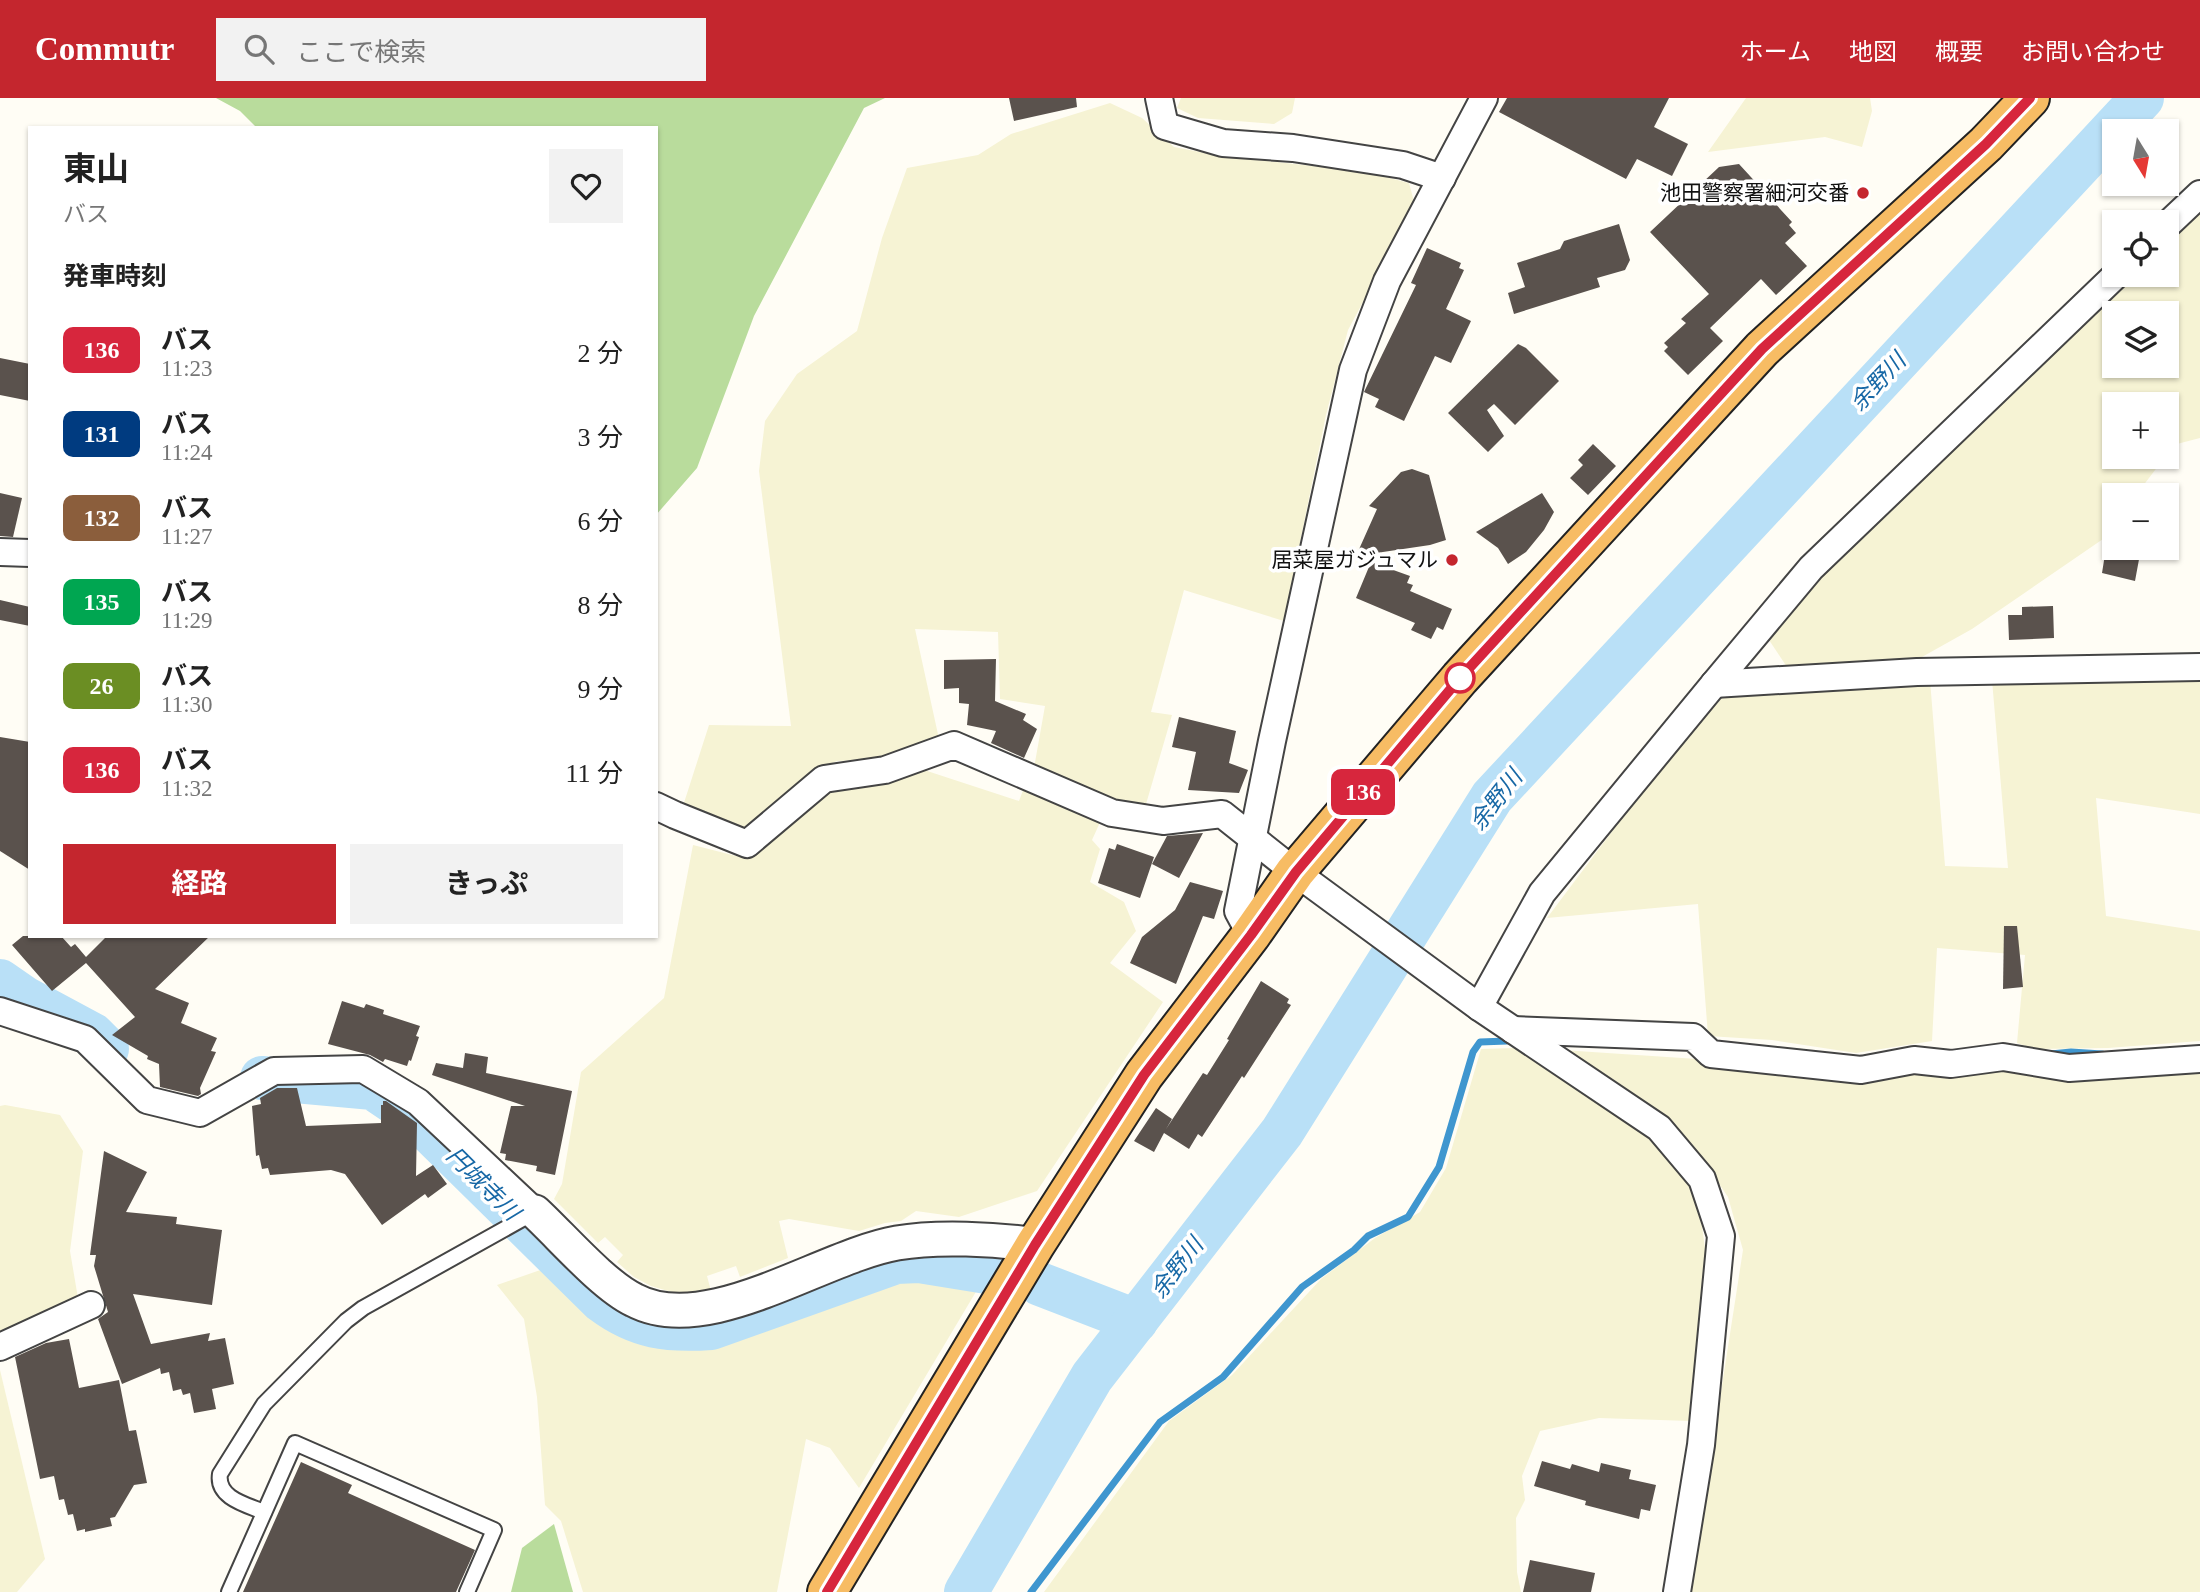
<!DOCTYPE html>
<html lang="ja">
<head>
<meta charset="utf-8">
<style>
	body { margin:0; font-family:"Times New Roman","Noto Sans JP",serif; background:#f2f2f2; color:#222; height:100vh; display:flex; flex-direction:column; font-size:26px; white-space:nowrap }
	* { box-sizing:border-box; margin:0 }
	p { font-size:23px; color:#767676 }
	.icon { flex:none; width:38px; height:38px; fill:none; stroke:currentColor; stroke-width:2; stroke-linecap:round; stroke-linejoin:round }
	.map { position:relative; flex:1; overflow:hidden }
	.sheet { position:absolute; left:28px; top:28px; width:630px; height:812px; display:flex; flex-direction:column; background:#fff; border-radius:0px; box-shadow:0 2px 5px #0004 }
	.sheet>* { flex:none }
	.badge { padding:0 14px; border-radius:10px; font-size:24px; line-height:46px }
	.needle { width:46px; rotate:169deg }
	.tools { position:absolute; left:2102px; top:21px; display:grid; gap:14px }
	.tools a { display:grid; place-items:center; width:77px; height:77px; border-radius:0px; background:#fff; box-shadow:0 2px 5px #0004; font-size:35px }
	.map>.badge { position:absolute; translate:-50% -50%; box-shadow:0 0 0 4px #fff }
	h2 { padding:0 35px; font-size:26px; line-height:63px }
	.round { display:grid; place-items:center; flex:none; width:74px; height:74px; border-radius:0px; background:#f2f2f2 }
	.summary { display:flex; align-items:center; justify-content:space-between; height:119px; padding:0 35px }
	h1 { font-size:33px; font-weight:700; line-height:52px }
	.primary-button { display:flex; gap:14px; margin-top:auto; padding:14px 35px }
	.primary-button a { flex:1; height:80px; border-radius:0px; background:#c4262e; color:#fff; font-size:28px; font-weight:700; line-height:80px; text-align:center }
	.primary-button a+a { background:#f2f2f2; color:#222 }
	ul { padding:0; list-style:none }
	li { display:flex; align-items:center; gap:21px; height:84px; padding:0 35px }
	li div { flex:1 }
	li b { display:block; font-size:26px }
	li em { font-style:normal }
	li .badge { min-width:77px; font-weight:700; text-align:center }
	header { display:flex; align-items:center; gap:42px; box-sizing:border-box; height:98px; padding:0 35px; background:#c4262e; color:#fff }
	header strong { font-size:33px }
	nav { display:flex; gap:38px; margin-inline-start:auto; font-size:24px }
	.search { width:490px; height:63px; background:#f2f2f2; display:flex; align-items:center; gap:18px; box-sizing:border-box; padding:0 24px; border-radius:0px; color:#767676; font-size:26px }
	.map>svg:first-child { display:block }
	.farmland { fill:#f6f3d4; fill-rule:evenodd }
	.forest { fill:#b9dc9c }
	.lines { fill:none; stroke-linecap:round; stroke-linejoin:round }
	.stream { stroke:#3f96cf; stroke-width:7 }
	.river { stroke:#b9e0f7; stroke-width:44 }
	.building { fill:#5a524d }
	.service-casing { stroke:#444; stroke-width:18 }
	.minor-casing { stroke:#444; stroke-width:30 }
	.tertiary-casing { stroke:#444; stroke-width:37 }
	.trunk-casing { stroke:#222; stroke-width:42 }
	.service { stroke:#fff; stroke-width:14 }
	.minor { stroke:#fff; stroke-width:26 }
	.tertiary { stroke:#fff; stroke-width:33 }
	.trunk { stroke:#f7bc64; stroke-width:38 }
	.line-casing { stroke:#fff; stroke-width:16 }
	.line { stroke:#d7263d; stroke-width:10 }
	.poi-dot { fill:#c4262e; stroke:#fff; stroke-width:2.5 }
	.stop-dot { fill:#fff; stroke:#d7263d; stroke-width:3.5 }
	.labels { text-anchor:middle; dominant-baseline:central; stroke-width:7; stroke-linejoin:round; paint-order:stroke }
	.poi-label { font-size:21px; fill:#111; stroke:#fff; text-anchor:end }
	.water-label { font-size:23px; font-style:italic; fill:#1768a6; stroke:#fff }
</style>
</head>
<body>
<header>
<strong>Commutr</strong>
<div class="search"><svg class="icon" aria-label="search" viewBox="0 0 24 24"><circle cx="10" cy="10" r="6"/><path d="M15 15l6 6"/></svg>ここで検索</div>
<nav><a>ホーム</a><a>地図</a><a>概要</a><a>お問い合わせ</a></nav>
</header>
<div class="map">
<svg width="2200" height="1494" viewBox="0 0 2200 1494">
	<rect width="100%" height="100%" fill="#fffdf5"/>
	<g class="farmland">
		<polygon points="1181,0 1295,0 1292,15 1274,26 1198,20 1177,10"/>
		<polygon points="1746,0 1870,0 1872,13 1862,49 1825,39 1708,54"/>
		<polygon points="1110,5 1142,20 1174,49 1221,58 1367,74 1409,85 1415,107 1348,232 1326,317 1284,523 1184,492 1151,614 1172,617 1144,713 1114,704 1034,670 1045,608 1000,601 998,534 915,531 939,641 881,661 837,663 823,669 747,732 682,711 709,627 791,628 759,373 765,323 797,276 857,233 882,140 907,70 978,57 1011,36"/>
		<path d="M 2200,110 L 2200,340 L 2173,347 L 2167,356 L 2166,306 L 2114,306 L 2114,359 L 2165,359 L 2136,397 L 2114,397 L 2114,428 L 2106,439 L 1972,531 L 1913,564 L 1789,572 L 1765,536 L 1850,444 L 2128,177 L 2166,177 L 2167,141 ZM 2114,215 L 2166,215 L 2166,268 L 2114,268 Z"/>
		<polygon points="2200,579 2200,716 2096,700 2106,818 2200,833 2200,943 2108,950 2035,951 2017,945 2025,857 1937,850 1932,943 1856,955 1772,942 1708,938 1698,806 1547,820 1668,659 1722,600 1930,582 1945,768 2008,770 1992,582"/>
		<polygon points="918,670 1019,703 1025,687 1102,720 1092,742 1100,751 1090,784 1124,804 1136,833 1110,865 1163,904 1037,1093 959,1119 916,1113 901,1123 885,1125 859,1133 789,1121 779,1123 788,1160 740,1179 736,1168 707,1178 711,1193 675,1195 651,1188 634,1179 617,1164 623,1157 605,1139 598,1145 554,1101 562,1086 581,974 664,900 693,747 744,760 765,748 815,699 827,693"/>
		<polygon points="1515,950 1645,1031 1698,1098 1709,1181 1690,1323 1599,1320 1540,1333 1522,1378 1525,1402 1516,1420 1517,1474 1521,1494 1044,1494 1169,1323 1232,1277 1321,1181 1375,1140 1420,1114 1446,1070 1481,951"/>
		<polygon points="1562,952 1697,961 1863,981 1908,971 2001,970 2037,978 2200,970 2200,1494 1690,1494 1743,1152 1728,1099 1692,1046 1613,981"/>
		<polygon points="5,1007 60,1017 83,1053 70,1153 79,1206 0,1245 0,1008"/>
		<polygon points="552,1168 628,1233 693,1247 717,1244 905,1177 932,1178 980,1187 859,1390 830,1350 806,1341 777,1494 583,1494 561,1423 545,1407 537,1299 524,1221 497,1187"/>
		<polygon points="0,1272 45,1461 17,1494 0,1494"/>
	</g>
	<g class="forest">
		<polygon points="216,0 885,0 864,10 754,218 697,370 656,417 656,30 257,30 240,13"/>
		<polygon points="554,1426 573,1494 511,1494 522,1450"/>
	</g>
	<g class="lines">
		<g class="stream">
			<polyline points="2051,956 2071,954 2102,956"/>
			<polyline points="1031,1494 1160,1324 1223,1279 1302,1189 1354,1152 1368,1138 1408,1119 1439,1069 1473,954 1480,944 1507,943"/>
		</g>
		<g class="river">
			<polyline points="0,883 26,901 93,937 107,951"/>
			<path d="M 262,980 L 373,990 L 413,1017 L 602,1203 C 638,1230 668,1233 711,1230 L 896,1164 L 919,1163 L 987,1174"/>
			<polyline points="1040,1186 1136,1223"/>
			<polyline points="966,1494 1092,1279 1282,1034 1492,699 2142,0"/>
		</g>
	</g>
	<g class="building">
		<polygon points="1009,0 1076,0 1077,9 1014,23"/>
		<polygon points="1507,0 1669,0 1654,29 1688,46 1672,78 1637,61 1626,81 1499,14"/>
		<polygon points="1739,66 1792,124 1789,127 1796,135 1785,145 1807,168 1776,197 1761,181 1710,230 1723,243 1688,277 1664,253 1668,249 1664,245 1686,225 1681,221 1709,196 1650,134 1719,69"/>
		<polygon points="1619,126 1630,162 1625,172 1597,180 1600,189 1514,216 1508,195 1525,189 1517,165 1560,151 1564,143"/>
		<polygon points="1427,150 1461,165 1459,170 1464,172 1446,211 1471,223 1451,265 1435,258 1404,323 1375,309 1379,301 1364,294 1416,187 1411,185"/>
		<polygon points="1518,246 1526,250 1559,283 1515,327 1494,306 1487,312 1504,338 1488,354 1448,315"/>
		<polygon points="0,260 30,266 30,303 0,297"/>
		<polygon points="1593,346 1616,368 1588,397 1570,380 1583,367 1578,362"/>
		<polygon points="1412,371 1429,377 1446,442 1430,447 1356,458 1377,411 1369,408 1401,374"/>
		<polygon points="0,395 22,400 13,439 0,438"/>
		<polygon points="1542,395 1554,414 1544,432 1526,454 1508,466 1498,450 1476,434"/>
		<polygon points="2106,450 2136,450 2135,455 2140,456 2135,483 2102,475"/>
		<polygon points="1371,464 1410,478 1407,485 1413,487 1410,493 1452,511 1443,532 1437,529 1431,541 1411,532 1415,525 1356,500"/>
		<polygon points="0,502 30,509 30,528 0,522"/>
		<polygon points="2053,508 2054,540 2009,542 2008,517 2022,517 2022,509"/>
		<polygon points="996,561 995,603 1026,616 1023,622 1037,631 1024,660 991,645 996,633 967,627 969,606 959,605 959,590 944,591 944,562"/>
		<polygon points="1179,619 1236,633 1229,665 1248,672 1239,695 1188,692 1196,654 1172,649"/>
		<polygon points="0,639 30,644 30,772 0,753"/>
		<polygon points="1203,735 1179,780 1152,766 1167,738"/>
		<polygon points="1117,746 1154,759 1140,800 1098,785 1109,750 1115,752"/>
		<polygon points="1190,784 1223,793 1214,821 1203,818 1176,886 1130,865 1142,839 1175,812"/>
		<polygon points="2004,828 2017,828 2023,889 2003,891"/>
		<polygon points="23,838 61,838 71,849 75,846 86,859 107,838 210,838 155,891 189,905 181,925 217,940 211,953 216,954 200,990 201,996 198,998 160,989 159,966 147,961 148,958 112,937 135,919 86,865 52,893 12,847"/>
		<polygon points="1261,883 1289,901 1287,905 1291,907 1244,980 1242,978 1202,1039 1198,1036 1189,1051 1164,1035 1154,1054 1134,1043 1156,1010 1172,1021 1166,1031 1203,975 1207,977 1229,942 1227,941"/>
		<polygon points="342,903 364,910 366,906 384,912 383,916 420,928 416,938 419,939 411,963 409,962 407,968 385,961 383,964 370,957 328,946"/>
		<polygon points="465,955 488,959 486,975 572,993 555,1077 536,1073 537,1068 505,1062 506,1056 500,1055 511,1008 525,1008 432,977 436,965 463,970"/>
		<polygon points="277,990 297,990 306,1028 381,1025 381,1007 383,1007 383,1003 386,1003 417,1025 416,1078 433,1067 447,1086 428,1100 425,1096 382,1127 345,1076 331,1072 270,1077 268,1070 262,1071 259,1057 256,1058 252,1008 261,1006 260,1000"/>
		<polygon points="104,1053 147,1074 126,1114 177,1119 176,1126 222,1132 212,1207 133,1196 151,1246 210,1235 208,1243 225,1240 234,1286 212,1291 216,1311 194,1315 190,1295 183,1297 181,1291 173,1293 169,1274 161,1276 160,1270 122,1286 98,1221 108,1214 94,1168 96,1157 90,1157"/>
		<polygon points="69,1241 79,1290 119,1282 129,1333 136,1332 147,1385 134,1387 115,1419 110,1420 112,1428 85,1434 85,1431 77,1433 73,1416 68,1417 64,1401 59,1402 54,1378 40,1381 15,1259 46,1245"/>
		<polygon points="1542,1363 1570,1371 1572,1366 1599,1374 1601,1365 1631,1372 1629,1381 1656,1387 1650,1413 1641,1411 1639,1421 1585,1407 1586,1403 1534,1388"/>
		<polygon points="301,1364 352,1387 348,1395 475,1452 456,1494 243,1494"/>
		<polygon points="1530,1462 1595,1475 1591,1494 1523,1494"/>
	</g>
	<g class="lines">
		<g class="service-casing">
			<g id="service">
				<path d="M 264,1414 C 247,1407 216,1400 220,1376 L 264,1306 L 346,1223 L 363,1210 L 535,1114"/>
				<polyline points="229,1494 295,1345 494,1432 467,1494"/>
			</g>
		</g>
		<g class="minor-casing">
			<g id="minor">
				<polyline points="1159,0 1165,28 1223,45 1293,50 1403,67 1442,80"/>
				<polyline points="2166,128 2200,96"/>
				<polyline points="0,454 30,455"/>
				<polyline points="1714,586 1917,574 2200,569"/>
				<polyline points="656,708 675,717 747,746 824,681 885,672 954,647 1112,715 1163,723 1222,716 1295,774 1479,909 1659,1030 1702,1081 1721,1138 1701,1347 1677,1494"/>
				<polyline points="1251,837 1238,813 1272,643 1353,272 1387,183 1484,0"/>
				<polyline points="1479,909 1542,795 1714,586 1811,470 2116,177"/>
				<polyline points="0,913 85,941 147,1002 200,1015 274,973 363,971 418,1004 535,1114"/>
				<polyline points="1513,932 1693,939 1711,956 1861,972 1914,962 1951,966 2003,959 2069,970 2200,961"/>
				<polyline points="0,1249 91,1207"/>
			</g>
		</g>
		<g class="tertiary-casing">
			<path id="tertiary" d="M 535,1114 C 562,1139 603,1187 634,1202 C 707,1241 822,1158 897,1145 C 937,1138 996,1141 1035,1147"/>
		</g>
		<g class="trunk-casing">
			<polyline id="trunk" points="827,1494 1035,1147 1144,977 1251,837 1295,774 1460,580 1762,251 1986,46 2030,0"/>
		</g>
		<use href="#service" class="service"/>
		<use href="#minor" class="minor"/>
		<use href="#tertiary" class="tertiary"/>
		<use href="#trunk" class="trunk"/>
	</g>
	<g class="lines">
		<g class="line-casing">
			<polyline id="line" points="827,1494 1035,1147 1144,977 1251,837 1296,774 1460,580 1762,251 1986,46 2030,0"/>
		</g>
		<use href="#line" class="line"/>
	</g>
	<g class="poi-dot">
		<circle cx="1863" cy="95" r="7"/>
		<circle cx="1452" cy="462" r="7"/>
	</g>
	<circle class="stop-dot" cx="1460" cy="580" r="14"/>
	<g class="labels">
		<g class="poi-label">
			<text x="1849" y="95">池田警察署細河交番</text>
			<text x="1438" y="462">居菜屋ガジュマル</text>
		</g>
		<g class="water-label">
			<text transform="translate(1878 284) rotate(-47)">余野川</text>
			<text transform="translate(1496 702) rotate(-52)">余野川</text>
			<text transform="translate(483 1086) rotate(45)">円城寺川</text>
			<text transform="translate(1177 1170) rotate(-52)">余野川</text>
		</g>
	</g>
</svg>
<div class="tools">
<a><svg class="needle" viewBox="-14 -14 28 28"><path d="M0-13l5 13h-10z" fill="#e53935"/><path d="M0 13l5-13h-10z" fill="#767676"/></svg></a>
<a><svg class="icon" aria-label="locate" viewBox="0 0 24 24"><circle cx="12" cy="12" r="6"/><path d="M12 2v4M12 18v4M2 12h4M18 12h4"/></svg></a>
<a><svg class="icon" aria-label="layers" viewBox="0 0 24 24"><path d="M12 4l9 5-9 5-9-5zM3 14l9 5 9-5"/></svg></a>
<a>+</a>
<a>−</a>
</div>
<b class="badge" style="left:1363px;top:694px;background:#d7263d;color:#fff">136</b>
<section class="sheet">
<div class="summary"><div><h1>東山</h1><p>バス</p></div><a class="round"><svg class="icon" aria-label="heart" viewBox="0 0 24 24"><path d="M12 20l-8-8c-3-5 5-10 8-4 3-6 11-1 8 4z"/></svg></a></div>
<h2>発車時刻</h2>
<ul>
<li><span class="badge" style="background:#d7263d;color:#fff">136</span><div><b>バス</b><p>11:23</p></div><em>2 分</em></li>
<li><span class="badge" style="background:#003b80;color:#fff">131</span><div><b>バス</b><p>11:24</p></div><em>3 分</em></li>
<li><span class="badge" style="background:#8b5e3c;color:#fff">132</span><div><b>バス</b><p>11:27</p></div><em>6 分</em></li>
<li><span class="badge" style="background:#00a651;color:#fff">135</span><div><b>バス</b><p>11:29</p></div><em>8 分</em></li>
<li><span class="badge" style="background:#6b8e23;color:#fff">26</span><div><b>バス</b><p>11:30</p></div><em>9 分</em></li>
<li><span class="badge" style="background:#d7263d;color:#fff">136</span><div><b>バス</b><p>11:32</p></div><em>11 分</em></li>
</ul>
<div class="primary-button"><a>経路</a><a>きっぷ</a></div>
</section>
</div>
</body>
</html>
